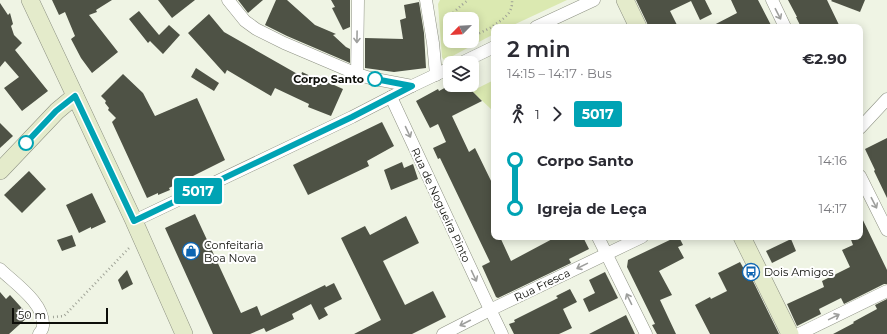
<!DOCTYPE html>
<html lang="en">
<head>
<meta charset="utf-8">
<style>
	body { margin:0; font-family:Montserrat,sans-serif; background:#f2f2f3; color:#2b2b33; height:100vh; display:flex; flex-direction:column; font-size:15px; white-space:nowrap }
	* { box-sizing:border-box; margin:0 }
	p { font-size:13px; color:#7c7c81 }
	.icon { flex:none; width:22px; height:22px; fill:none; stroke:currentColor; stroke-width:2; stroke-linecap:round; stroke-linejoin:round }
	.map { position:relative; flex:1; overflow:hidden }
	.side { position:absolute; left:491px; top:24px; width:372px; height:216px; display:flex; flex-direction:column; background:#fff; border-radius:8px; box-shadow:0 2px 10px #0003 }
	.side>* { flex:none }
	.badge { padding:0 8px; border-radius:3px; font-size:14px; line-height:26px }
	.needle { width:26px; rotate:246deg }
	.controls { position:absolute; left:443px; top:12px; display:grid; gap:8px }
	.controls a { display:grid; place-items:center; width:36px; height:36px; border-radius:8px; background:#fff; box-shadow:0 2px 10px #0003; font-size:20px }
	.scale { position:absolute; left:12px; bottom:10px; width:96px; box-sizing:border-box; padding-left:4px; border:2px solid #0d0e09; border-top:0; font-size:11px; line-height:14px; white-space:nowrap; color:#0d0e09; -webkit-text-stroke:3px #fff; paint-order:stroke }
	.map>.badge { position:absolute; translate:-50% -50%; box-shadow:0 0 0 2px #fff }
	.legs { display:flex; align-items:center; gap:6px; height:44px; padding:0 16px; font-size:13px }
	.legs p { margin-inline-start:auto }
	.head { display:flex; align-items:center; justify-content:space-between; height:68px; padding:0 16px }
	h1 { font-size:22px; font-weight:600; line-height:30px }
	ul { padding:0 16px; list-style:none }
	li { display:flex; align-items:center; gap:14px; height:48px; font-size:15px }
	li i { display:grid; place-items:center; width:6px; height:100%; margin:0 5px; background:currentColor }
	li i::after { content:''; width:10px; height:10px; margin:-5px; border:3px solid; border-radius:50%; background:#fff }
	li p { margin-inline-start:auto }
	li:first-child i { background:linear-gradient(#0000 50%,currentColor 0) }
	li:last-child i { background:linear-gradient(currentColor 50%,#0000 0) }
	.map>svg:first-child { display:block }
	.green { fill:#dbe9b1; fill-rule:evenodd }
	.building { fill:#4e5245 }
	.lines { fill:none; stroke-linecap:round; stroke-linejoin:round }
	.street-casing { stroke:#8d9183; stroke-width:13 }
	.secondary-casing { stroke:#8d9183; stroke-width:18 }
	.path { stroke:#a0a397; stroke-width:2.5; stroke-dasharray:1 3; stroke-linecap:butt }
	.street { stroke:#fff; stroke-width:12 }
	.secondary { stroke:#e4ebcb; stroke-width:17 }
	.oneway { stroke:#9e9f9d }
	.line-1-casing { stroke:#fff; stroke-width:9 }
	.line-1 { stroke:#00a3b4; stroke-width:6 }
	.stop-1-dot { fill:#fff; stroke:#00a3b4; stroke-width:2 }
	.labels { text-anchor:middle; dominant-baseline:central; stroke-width:4; stroke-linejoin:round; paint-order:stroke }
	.stop-label { font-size:11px; font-weight:bold; fill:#0d0e09; stroke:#fff; text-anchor:end }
	.street-label { font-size:11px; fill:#0d0e09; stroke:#fff }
	.poi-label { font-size:11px; fill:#0d0e09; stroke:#fff; text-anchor:start }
</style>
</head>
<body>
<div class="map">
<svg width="887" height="334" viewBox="0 0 887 334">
	<rect width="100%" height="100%" fill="#eff4e4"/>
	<g class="green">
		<path d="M 440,0 L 567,0 L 509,27 L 494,27 L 494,34 L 445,60 L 443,59 L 442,57 L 438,4 ZM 450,19 L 472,19 L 472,41 L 450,41 Z"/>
		<polygon points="494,80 494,110 493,111 472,91"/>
	</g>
	<g class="building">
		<polygon points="52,0 112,0 96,10 97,12 89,15 118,52 92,73 81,58 71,39 75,36 65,12 59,15"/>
		<polygon points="158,0 195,0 172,18"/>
		<polygon points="238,0 263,0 248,13"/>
		<polygon points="276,0 287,0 315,25 336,34 333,35 346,47 350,49 350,63 287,36 265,25"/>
		<polygon points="331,0 350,0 350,27 343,30 332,8 335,7"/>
		<polygon points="636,0 705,0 712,14 700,20 691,1 670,11 678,27 648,27 647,23"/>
		<polygon points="731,0 758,0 772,27 710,27 737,13"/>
		<polygon points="788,0 827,0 840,27 801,27 796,17 797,17"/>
		<polygon points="832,0 865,0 860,12 831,1"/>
		<polygon points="419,2 424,33 426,68 394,72 365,68 365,38 403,39 400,20 406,18 404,5"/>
		<polygon points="0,3 8,15 10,13 13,24 11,26 14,35 22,43 15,50 48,91 22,111 4,88 19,77 5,61 0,67"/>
		<polygon points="139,11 159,35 169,25 180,35 163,54 150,41 148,43 129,19"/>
		<polygon points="209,14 224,32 301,76 302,72 323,82 323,80 343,89 331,116 308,107 309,104 275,88 271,96 227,70 225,74 188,33"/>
		<polygon points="196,68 219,83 214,91 191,77"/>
		<polygon points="123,74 143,93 155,116 197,98 225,160 169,188 170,190 158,195 158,193 147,198 112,122 116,118 108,110 109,108 105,103 106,101 101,96"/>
		<polygon points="450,85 466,85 482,101 452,116 469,152 475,148 494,187 494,237 500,237 511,261 556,237 583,237 589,249 569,259 571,263 498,298 496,297 482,266 490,262 440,158 438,159 433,148 446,142 438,124 430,128 416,101 438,89 439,91"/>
		<polygon points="382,122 394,146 367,161 369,166 308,195 293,165"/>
		<polygon points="0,123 13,136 0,148"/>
		<polygon points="887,138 887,198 874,171 875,170 865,149"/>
		<polygon points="402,162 404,168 413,164 418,179 391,190 384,170"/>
		<polygon points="29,171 46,189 22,213 4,195"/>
		<polygon points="92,193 106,222 91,229 91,227 79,233 66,205"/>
		<polygon points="195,214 241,313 257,306 261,316 325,285 326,287 334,283 342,299 324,308 328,315 319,320 311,304 292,314 294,319 266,332 264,328 250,334 213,334 165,228"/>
		<polygon points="860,214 887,270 887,284 884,284 844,304 841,298 819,309 821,314 797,326 787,304 824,287 822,281 850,267 842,250 853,245 850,237 860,237"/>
		<polygon points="406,216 419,243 383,261 405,305 433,291 446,317 412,334 354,334 381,320 341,238 365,226 370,235"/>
		<polygon points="72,235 76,246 62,251 57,240"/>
		<polygon points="676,237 679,237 683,245 678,247 684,258 659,271 672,295 660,300 676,334 657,334 652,325 655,324 627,267 628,260"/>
		<polygon points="791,239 796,251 772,263 766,251"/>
		<polygon points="740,262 749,278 751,277 779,334 710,334 695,305 710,297 711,299 727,291 718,273"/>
		<polygon points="127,270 133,284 122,290 118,280"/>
		<polygon points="605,272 618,298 589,312 583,299 595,293 589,280"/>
		<polygon points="570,289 577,302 563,309 572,328 559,334 514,334 509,324 515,322 514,320 558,298 556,296"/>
		<polygon points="0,292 6,299 10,295 29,316 9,334 0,334"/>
		<polygon points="887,299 887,334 833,334 854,323 853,322 877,309 875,305"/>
		<polygon points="626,315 635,334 589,334"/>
	</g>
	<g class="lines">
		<g class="street-casing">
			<g id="street">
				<polyline points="228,0 245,21 256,29 284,43 357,74 370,78 412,86"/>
				<polyline points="426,0 433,43 436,75"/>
				<polyline points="772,0 785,27"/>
				<polyline points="536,27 594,0"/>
				<polyline points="461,63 494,47"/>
				<polyline points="357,74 358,0"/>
				<polyline points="391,97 485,299 502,334"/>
				<polyline points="860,128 887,99"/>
				<polyline points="860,176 887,230"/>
				<polyline points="134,221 352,117 412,86 450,68"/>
				<polyline points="598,237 646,334"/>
				<path d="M 0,269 C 14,283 45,303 43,326 C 43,329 41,331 39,334"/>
				<polyline points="443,334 490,310 642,237"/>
				<polyline points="799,334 887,291"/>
			</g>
		</g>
		<g class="secondary-casing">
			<g id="secondary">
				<polyline points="30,0 134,221 184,334"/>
				<polyline points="625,0 638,27"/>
				<polyline points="0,171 57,111 75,96"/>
				<polyline points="742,237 790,334"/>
			</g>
		</g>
		<g class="path">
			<path d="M 493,26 C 503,19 513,14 512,0"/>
			<path d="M 449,34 C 448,31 446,27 446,24 C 446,17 462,5 468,0"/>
			<polyline points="472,37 496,25 497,27"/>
			<polyline points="53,317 64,316 130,247"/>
		</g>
		<use href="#street" class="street"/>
		<use href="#secondary" class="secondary"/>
	</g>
	<defs><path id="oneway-shaft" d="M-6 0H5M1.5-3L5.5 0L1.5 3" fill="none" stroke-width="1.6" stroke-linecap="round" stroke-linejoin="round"/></defs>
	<g class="oneway">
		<use href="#oneway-shaft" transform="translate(778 14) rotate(63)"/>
		<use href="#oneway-shaft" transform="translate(357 37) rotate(91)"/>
		<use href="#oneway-shaft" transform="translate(408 132) rotate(65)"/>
		<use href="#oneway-shaft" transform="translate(874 203) rotate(63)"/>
		<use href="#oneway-shaft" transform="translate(582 266) rotate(154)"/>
		<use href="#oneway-shaft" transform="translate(474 276) rotate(65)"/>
		<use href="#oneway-shaft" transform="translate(629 299) rotate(-116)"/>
		<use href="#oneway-shaft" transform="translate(834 317) rotate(-26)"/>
		<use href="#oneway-shaft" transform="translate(465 323) rotate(153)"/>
	</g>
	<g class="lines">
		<g class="line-1-casing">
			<polyline id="line-1" points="26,143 56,111 75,96 134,221 352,117 412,86 375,79"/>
		</g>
		<use href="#line-1" class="line-1"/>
	</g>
	<defs>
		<g id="shop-ring" transform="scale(0.9)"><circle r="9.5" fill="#fff" stroke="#0d65b2" stroke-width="1.5"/><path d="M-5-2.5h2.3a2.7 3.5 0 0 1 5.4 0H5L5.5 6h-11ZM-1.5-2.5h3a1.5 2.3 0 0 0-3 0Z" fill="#0d65b2"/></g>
		<g id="bus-ring" transform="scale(0.9)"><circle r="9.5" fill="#fff" stroke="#0d65b2" stroke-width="1.5"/><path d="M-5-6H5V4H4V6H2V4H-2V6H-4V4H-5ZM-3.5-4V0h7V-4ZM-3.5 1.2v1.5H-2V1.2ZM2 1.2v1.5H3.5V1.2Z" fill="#0d65b2"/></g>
	</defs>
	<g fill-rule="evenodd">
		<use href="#shop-ring" x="191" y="251"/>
		<use href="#bus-ring" x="751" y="272"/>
	</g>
	<g class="stop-1-dot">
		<circle cx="375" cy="79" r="7"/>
		<circle cx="26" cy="143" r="7"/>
	</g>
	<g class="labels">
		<g class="stop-label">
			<text x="364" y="79">Corpo Santo</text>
		</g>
		<g class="street-label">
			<text transform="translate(441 205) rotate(65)">Rua de Nogueira Pinto</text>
			<text transform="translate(542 285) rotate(-26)">Rua Fresca</text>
		</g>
		<g class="poi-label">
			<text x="204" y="245">Confeitaria<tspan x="204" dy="13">Boa Nova</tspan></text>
			<text x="764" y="272">Dois Amigos</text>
		</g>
	</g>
</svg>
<div class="controls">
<a><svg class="needle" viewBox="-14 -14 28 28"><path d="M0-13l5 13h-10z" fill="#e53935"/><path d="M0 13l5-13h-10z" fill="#7c7c81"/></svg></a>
<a><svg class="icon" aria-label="layers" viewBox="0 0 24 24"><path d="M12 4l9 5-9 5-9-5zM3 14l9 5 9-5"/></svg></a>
</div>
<div class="scale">50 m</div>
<b class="badge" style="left:198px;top:191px;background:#00a3b4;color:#fff">5017</b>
<section class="side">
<div class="head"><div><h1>2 min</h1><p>14:15 – 14:17 · Bus</p></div><b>€2.90</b></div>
<div class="legs"><svg class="icon" aria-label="walk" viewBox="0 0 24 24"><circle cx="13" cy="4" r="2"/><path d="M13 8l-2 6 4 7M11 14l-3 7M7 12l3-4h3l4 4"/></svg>1<svg class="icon" aria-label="forward" viewBox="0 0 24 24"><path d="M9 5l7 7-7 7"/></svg><b class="badge" style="background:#00a3b4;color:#fff">5017</b></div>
<ul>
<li><i style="color:#00a3b4"></i><b>Corpo Santo</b><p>14:16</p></li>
<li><i style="color:#00a3b4"></i><b>Igreja de Leça</b><p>14:17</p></li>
</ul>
</section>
</div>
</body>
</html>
